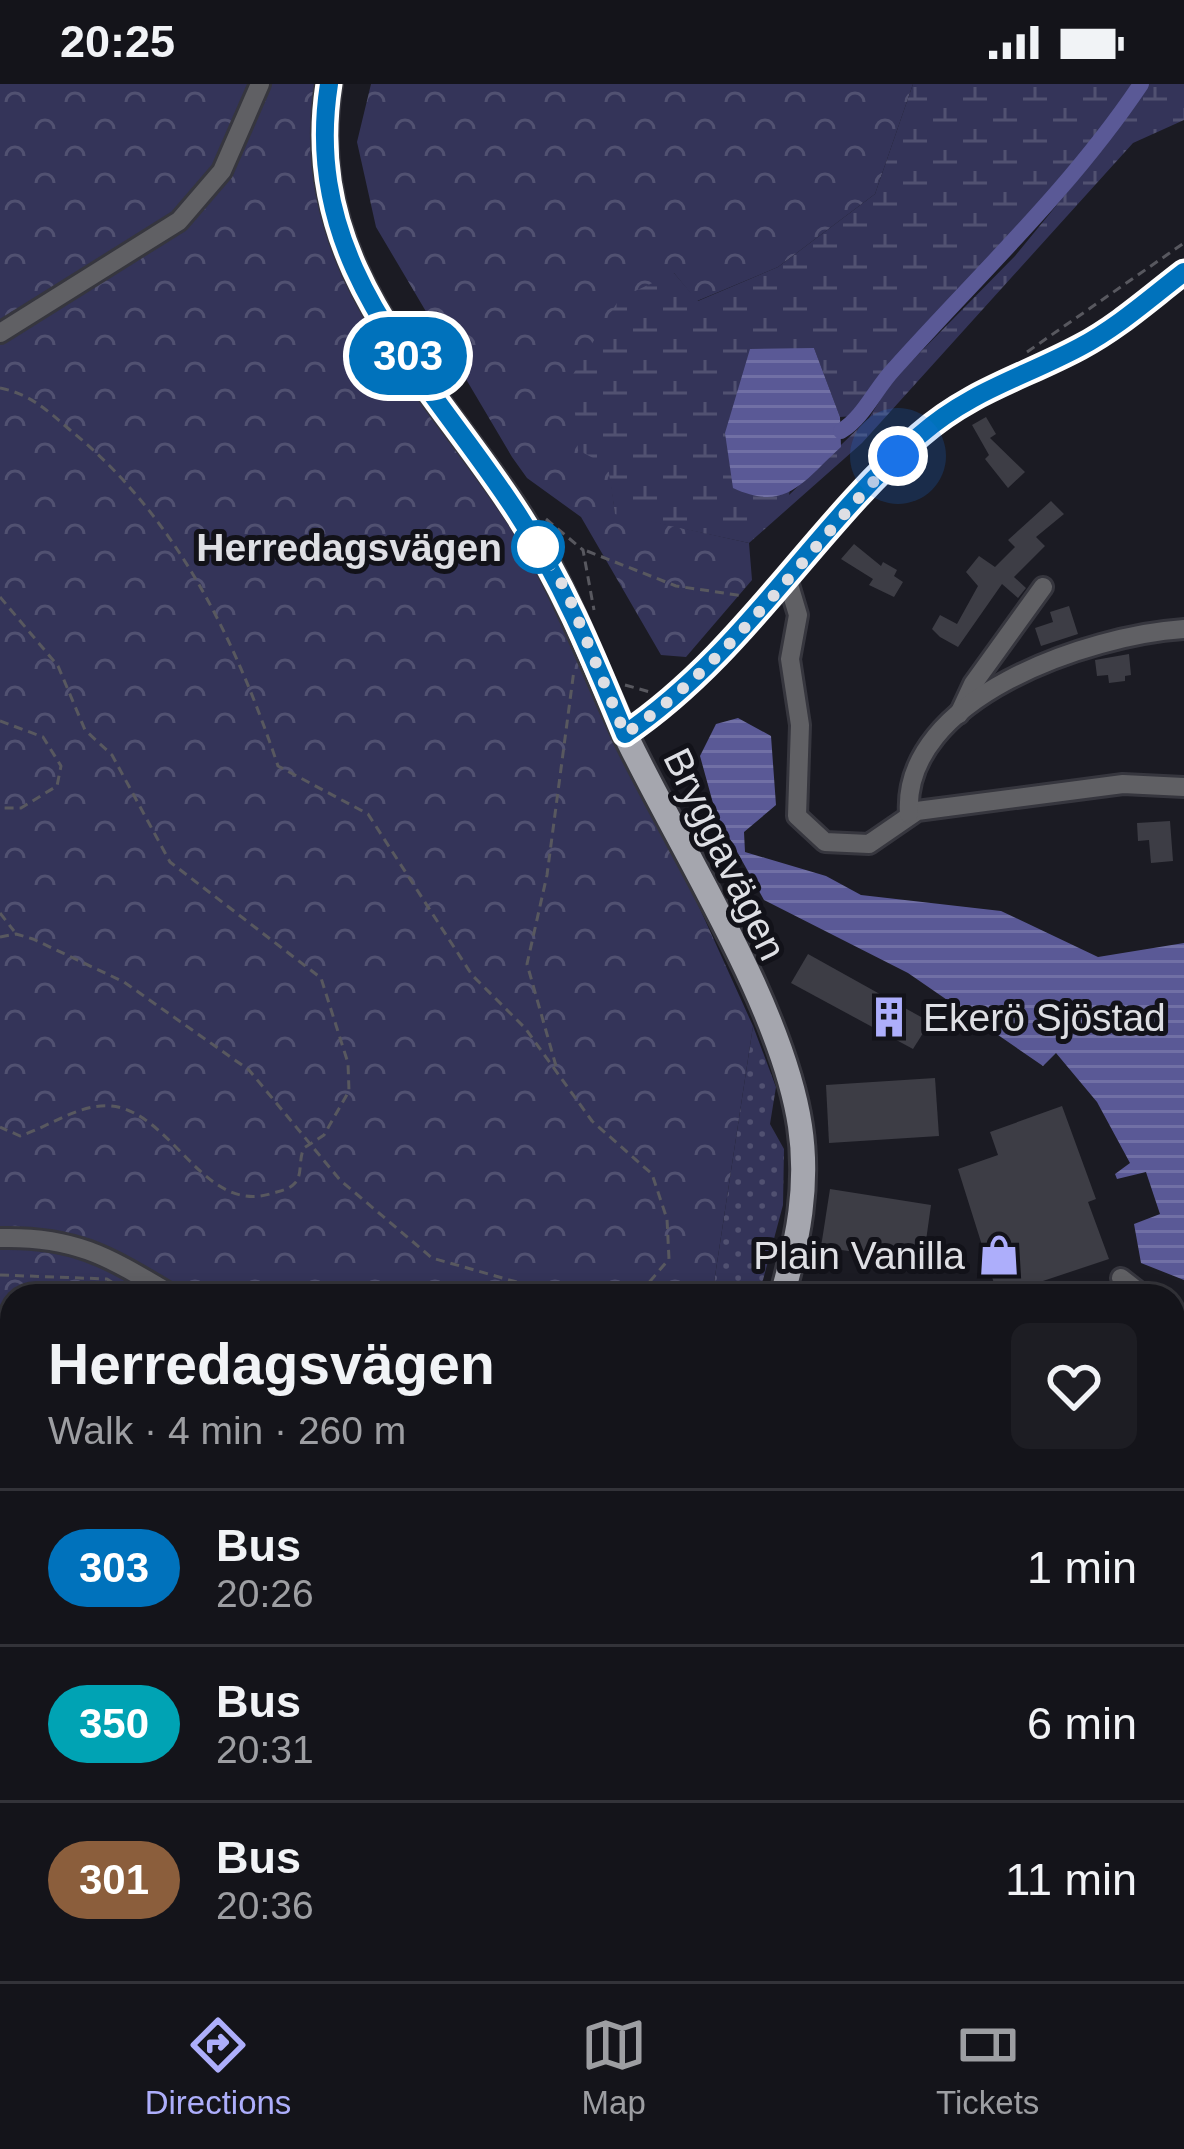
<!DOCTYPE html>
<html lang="en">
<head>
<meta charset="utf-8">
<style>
	body { margin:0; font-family:Arial,sans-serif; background:#1d1d23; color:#f1f3f6; height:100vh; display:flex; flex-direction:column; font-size:45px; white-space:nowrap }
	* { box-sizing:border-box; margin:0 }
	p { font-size:39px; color:#9d9ea2 }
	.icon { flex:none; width:66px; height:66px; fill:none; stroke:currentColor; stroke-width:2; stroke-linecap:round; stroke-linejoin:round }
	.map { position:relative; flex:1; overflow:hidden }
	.sheet { position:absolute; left:0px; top:1200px; width:1185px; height:699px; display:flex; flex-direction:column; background:#14141a; border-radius:36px 36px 0 0; box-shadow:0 6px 18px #0003,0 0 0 3px #333339 }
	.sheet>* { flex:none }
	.badge { padding:0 24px; border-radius:39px; font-size:42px; line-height:78px }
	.you { position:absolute; width:60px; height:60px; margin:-30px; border:9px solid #fff; border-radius:50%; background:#1a73e8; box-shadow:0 0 0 18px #1a73e833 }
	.map>.badge { position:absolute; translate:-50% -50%; box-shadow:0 0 0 6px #fff }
	.round { display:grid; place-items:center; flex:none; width:126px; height:126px; border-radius:18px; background:#1d1d23 }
	.head { display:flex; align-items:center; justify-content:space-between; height:204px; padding:0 48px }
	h1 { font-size:57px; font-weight:700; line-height:90px }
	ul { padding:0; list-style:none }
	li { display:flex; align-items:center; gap:36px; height:156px; padding:0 48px; border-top:3px solid #333339 }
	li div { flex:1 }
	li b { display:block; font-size:45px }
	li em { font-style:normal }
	li .badge { min-width:132px; font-weight:700; text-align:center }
	.status { display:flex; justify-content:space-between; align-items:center; height:84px; padding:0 60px; background:#14141a; direction:ltr }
	.status svg { height:33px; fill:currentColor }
	.tabs { display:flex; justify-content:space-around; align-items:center; height:168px; border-top:3px solid #333339; background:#14141a; font-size:33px; color:#9d9ea2 }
	.tabs a { display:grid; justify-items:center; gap:6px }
	.tabs .current { color:#adaefb }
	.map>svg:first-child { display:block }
	.grass { fill:url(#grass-dots) }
	.forest { fill:url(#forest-crowns) }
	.wetland { fill:url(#wetland-marsh) }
	.water { fill:url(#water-rules) }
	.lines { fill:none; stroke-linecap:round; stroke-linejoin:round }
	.canal { stroke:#5a5996; stroke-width:16 }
	.building { fill:#3d3d45 }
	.minor-casing { stroke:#36363e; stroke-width:24 }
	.major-casing { stroke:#36363e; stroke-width:30 }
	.path { stroke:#58585f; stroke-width:3; stroke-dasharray:9 6; stroke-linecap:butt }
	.minor { stroke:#606064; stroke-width:18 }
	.major { stroke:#a5a6ae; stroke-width:24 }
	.line-casing { stroke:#fff; stroke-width:27 }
	.line { stroke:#0072bc; stroke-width:18 }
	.walk { stroke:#dedfe4; stroke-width:12; stroke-dasharray:0 21.6 }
	.stop-dot { fill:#fff; stroke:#0072bc; stroke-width:6 }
	.labels { text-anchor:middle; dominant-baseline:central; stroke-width:10; stroke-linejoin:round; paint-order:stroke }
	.stop-label { font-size:39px; font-weight:bold; fill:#dedfe4; stroke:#121219; text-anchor:end }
	.street-label { font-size:39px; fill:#dedfe4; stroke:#121219 }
	.poi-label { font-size:39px; fill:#dedfe4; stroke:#121219; text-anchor:start }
</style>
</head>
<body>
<div class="status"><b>20:25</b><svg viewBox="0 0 49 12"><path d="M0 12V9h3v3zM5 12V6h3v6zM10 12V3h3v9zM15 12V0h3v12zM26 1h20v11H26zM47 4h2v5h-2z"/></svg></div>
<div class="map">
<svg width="1184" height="1897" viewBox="0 0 1184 1897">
	<defs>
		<pattern id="grass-dots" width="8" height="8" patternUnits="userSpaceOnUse" patternTransform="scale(3)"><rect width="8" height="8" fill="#343459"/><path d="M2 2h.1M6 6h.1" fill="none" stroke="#515171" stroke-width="1.8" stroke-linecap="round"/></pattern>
		<pattern id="forest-crowns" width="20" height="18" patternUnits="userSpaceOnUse" patternTransform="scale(3)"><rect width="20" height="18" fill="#343459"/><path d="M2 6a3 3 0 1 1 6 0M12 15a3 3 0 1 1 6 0" fill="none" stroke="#515171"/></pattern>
		<pattern id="wetland-marsh" width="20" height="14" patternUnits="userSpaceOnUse" patternTransform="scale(3)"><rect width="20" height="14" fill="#343459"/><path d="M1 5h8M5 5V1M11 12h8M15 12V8" fill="none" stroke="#515171"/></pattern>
		<pattern id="water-rules" width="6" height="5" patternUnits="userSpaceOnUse" patternTransform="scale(3)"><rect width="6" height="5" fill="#5a5996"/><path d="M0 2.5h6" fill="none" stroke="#7170a5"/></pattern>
	</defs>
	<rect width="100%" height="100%" fill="#1b1b23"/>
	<polygon class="grass" points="753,942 776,1003 770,1040 784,1065 783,1121 763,1196 753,1212 712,1212"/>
	<g class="forest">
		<polygon points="0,0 314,0 318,111 342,193 556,507 753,942 712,1212 12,1212 12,1887 90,1887 88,1897 0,1897"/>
		<polygon points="371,0 913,0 875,110 778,183 697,217 674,189 609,382 615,429 749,459 752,496 686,573 661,571 581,433 527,394 512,373 376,143 357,58"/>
	</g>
	<path class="wetland" d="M 913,0 L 1132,0 C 1094,56 1053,110 1008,160 C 956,217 892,264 854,332 L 840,333 L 814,264 L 789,411 L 869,334 L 892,297 L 1015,172 L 1106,61 L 1147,0 L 1184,0 L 1184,36 L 1133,59 L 862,359 L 749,459 L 615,430 L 608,382 L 578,366 L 572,292 L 620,214 L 674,189 L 698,217 L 778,183 L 875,110 Z"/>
	<g class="water">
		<path d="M 814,264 L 840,333 L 841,363 C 803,397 787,429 733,404 L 725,349 L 750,265 Z"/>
		<polygon points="738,634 771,652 776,721 744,748 745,768 826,792 861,811 1001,827 1098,873 1184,859 1184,1196 1141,1179 1134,1140 1160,1130 1146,1088 1117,1095 1115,1090 1130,1079 1097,1018 1056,969 1043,982 908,889 764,816 716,730 700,672 716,640"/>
		<polygon points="1173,1358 1184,1365 1184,1897 639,1897 642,1887 1173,1887"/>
	</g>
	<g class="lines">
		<path class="canal" d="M 841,347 C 864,333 875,305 894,285 C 979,190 1070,106 1141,0"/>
	</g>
	<g class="building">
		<polygon points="986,333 996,350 990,354 1025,388 1008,404 985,375 989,371 972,341"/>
		<polygon points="1051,417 1064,430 1036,453 1045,462 1014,493 1026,504 1018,514 1002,500 958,563 940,553 932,545 940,531 957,540 978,502 966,488 979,472 995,483 1015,463 1008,456"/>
		<polygon points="854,460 881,482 883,478 897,486 894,492 903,498 894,513 869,501 873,495 841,475"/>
		<polygon points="1069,522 1078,550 1041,562 1035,544 1053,538 1050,528"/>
		<polygon points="1129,570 1131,591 1125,592 1125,597 1109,599 1108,591 1097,592 1095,576"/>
		<polygon points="1170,737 1173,777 1151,779 1149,756 1138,757 1137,739"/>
		<polygon points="808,870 930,938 913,965 791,899"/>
		<polygon points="935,994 939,1052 829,1059 826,1001"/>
		<polygon points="1062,1022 1096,1115 1088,1118 1109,1175 998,1212 958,1085 998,1071 990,1048"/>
		<polygon points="830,1105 931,1121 923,1178 821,1163"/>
	</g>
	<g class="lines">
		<g class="minor-casing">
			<g id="minor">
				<polyline points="0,249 179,137 222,87 260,0"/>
				<polyline points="787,494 798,531 790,575 800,641 797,732 825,758 869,760 917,727 1123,700 1184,703"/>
				<polyline points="959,630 973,600 1043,503"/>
				<path d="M 625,650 C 742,568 814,443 920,350 C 971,307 1024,293 1080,263 C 1118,243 1150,214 1184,188"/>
				<path d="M 909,730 C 901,613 1091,551 1184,545"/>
				<path d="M 0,1154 C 77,1152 110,1174 174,1212"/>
				<polyline points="1121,1194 1144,1212"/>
				<polyline points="0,1484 12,1506"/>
				<polyline points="470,1887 477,1897"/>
				<polyline points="497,1887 504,1897"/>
				<polyline points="516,1887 523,1897"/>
				<polyline points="24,1897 25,1887"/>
				<polyline points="170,1897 171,1887"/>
				<polyline points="231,1897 231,1887"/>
				<polyline points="353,1897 354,1887"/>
				<polyline points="580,1897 587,1887"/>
			</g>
		</g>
		<g class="major-casing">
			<g id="major">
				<path d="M 329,0 C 300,178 425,290 516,426 C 564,498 590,576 627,654 C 681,766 782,922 800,1042 C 809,1101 798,1156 782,1212"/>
				<polyline points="541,1887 548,1897"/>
			</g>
		</g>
		<g class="path">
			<polyline points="1027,268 1184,159"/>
			<path d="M 0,304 C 30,310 47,326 70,346 C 176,432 235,554 278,682 L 368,730 L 472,891 L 525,944 L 592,1037 L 652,1090 L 667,1135 L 669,1175 L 646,1202 L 610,1212"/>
			<polyline points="546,435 583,466 594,526"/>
			<polyline points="587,467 676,502 744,512"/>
			<path d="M 0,513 L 58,582 L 85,646 L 112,671 L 170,778 L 321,894 L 348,979 L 349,1007 L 324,1051 L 304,1064 C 298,1076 303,1090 295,1099 C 289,1106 279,1107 270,1110 C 208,1128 178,1044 125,1025 C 89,1012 54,1041 20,1052 L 0,1043"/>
			<polyline points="625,601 650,608"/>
			<polyline points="0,637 43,653 61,682 57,702 21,724 0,724"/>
			<polyline points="0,829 14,847"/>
			<polyline points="0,853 16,850 33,855 124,898 249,986 340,1096 432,1174 566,1212"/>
			<polyline points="556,982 527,880 547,791 574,586"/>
			<polyline points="0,1191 107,1195 133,1212"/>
			<polyline points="1173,1326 1183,1333"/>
			<polyline points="1173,1343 1179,1346 1184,1334"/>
			<polyline points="1173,1476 1184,1460"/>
		</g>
		<use href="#minor" class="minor"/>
		<use href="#major" class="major"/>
	</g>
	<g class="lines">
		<g class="line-casing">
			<path id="line" d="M 329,0 C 300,182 427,290 517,429 C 563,499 593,573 625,650 C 743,570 814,443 920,351 C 970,307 1024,293 1080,263 C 1118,243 1150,214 1184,188"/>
		</g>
		<use href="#line" class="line"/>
		<path class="walk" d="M 538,463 L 566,506 L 625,650 C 733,576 808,464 898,372"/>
	</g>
	<defs>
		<g id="building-bare" transform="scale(3.24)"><path d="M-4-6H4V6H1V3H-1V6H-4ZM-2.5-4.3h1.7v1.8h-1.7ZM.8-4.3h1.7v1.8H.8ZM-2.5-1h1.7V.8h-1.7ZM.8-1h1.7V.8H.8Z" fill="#adaefb" stroke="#121219" stroke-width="2.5" paint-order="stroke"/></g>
		<g id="shop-bare" transform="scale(3.24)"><path d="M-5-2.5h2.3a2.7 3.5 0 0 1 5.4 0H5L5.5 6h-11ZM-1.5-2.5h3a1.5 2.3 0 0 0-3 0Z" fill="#adaefb" stroke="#121219" stroke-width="2.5" paint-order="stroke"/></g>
	</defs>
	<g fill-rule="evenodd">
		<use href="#building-bare" x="889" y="933"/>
		<use href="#shop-bare" x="999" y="1171"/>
	</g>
	<circle class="stop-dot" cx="538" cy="463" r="24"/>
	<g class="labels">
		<g class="stop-label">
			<text x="502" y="463">Herredagsvägen</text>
		</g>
		<g class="street-label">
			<text transform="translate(725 770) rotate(64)">Bryggavägen</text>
		</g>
		<g class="poi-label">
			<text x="923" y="933">Ekerö Sjöstad</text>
			<text x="965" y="1171" text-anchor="end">Plain Vanilla</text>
		</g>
	</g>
</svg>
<div class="you" style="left:898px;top:372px"></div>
<b class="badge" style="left:408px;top:272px;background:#0072bc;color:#fff">303</b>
<section class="sheet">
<div class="head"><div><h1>Herredagsvägen</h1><p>Walk · 4 min · 260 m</p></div><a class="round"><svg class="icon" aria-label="heart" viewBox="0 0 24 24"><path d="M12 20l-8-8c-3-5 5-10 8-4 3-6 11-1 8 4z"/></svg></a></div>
<ul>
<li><span class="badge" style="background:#0072bc;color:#fff">303</span><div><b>Bus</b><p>20:26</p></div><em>1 min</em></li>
<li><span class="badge" style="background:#00a3b4;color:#fff">350</span><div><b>Bus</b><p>20:31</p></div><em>6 min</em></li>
<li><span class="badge" style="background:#8b5e3c;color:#fff">301</span><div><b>Bus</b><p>20:36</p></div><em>11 min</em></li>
</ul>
</section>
</div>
<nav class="tabs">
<a class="current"><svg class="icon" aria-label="directions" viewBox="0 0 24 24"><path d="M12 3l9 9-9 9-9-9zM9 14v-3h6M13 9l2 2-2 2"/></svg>Directions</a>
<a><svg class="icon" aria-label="map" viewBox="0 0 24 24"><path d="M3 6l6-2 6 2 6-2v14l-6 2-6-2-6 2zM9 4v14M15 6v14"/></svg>Map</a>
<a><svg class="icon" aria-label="tickets" viewBox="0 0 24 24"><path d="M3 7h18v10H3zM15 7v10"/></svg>Tickets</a>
</nav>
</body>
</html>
